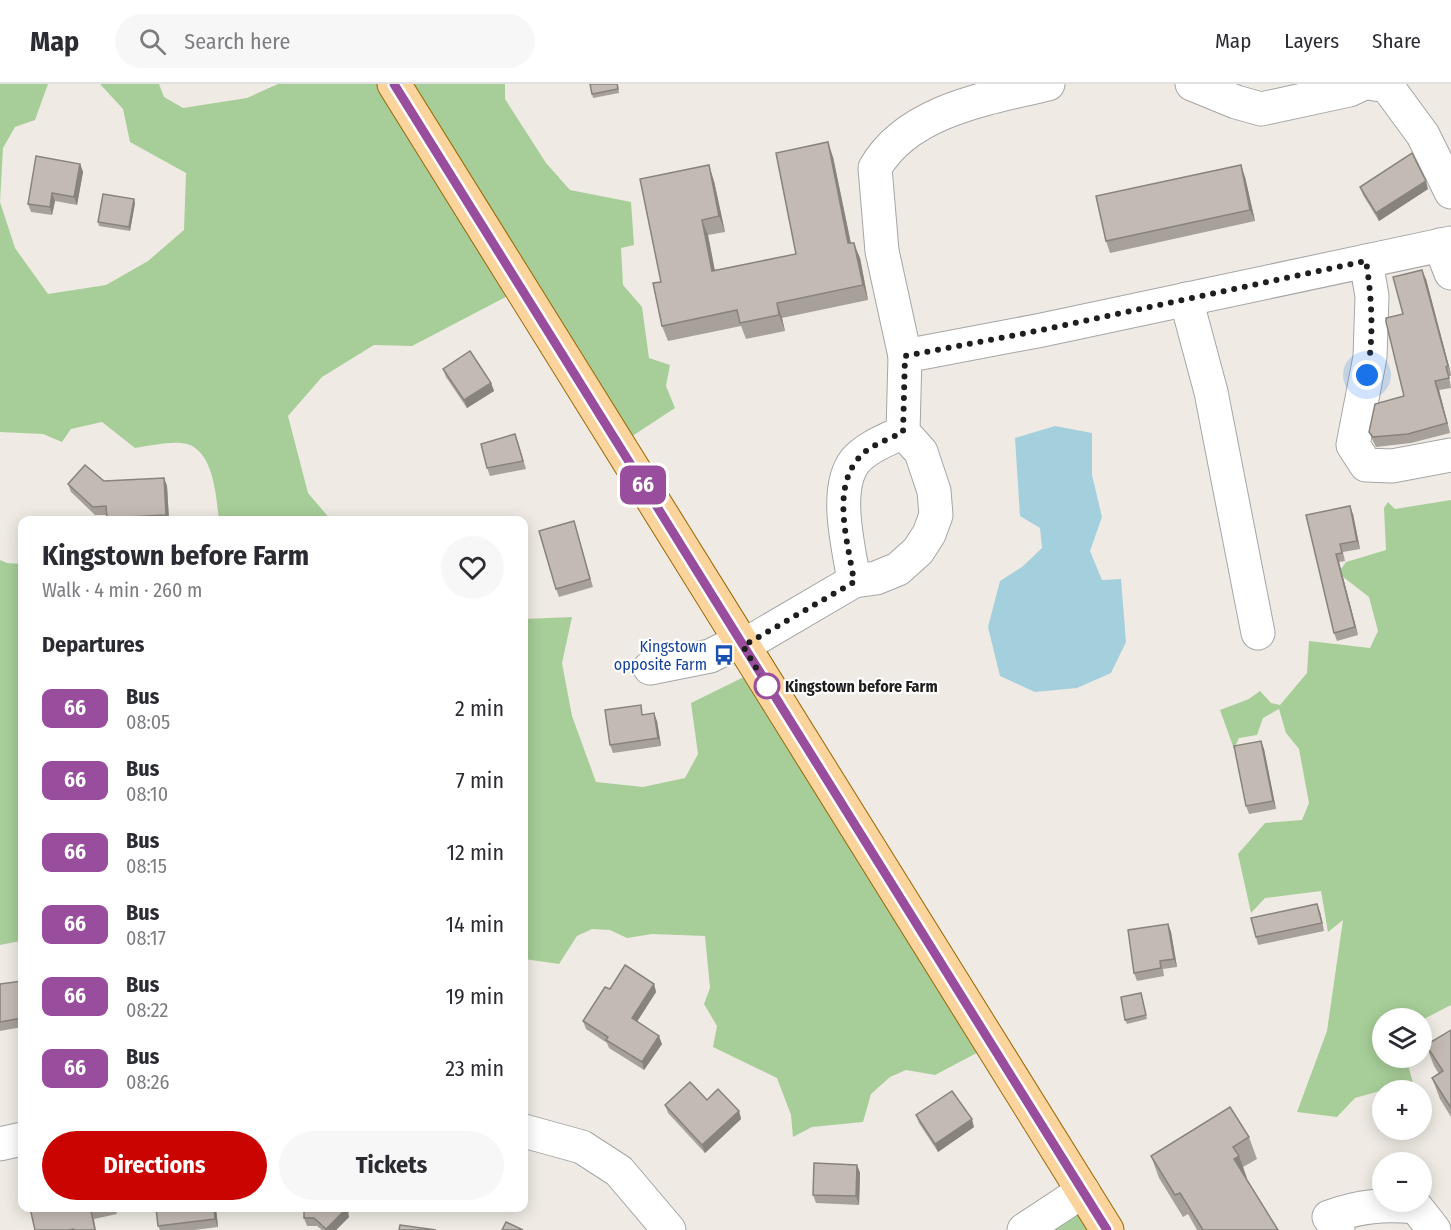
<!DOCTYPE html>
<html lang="en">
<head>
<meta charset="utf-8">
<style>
	body { margin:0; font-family:"Fira Sans Condensed",sans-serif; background:#f7f7f7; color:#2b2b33; height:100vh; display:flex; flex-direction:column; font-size:22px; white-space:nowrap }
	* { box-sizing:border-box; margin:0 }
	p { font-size:20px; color:#7c7c81 }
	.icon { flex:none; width:33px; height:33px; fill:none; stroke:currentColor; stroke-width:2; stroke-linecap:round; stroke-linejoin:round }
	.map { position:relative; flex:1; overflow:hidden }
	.panel { position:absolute; left:18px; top:432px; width:510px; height:696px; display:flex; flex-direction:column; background:#fff; border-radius:12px; box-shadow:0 3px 15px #0003 }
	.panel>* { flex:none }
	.badge { padding:0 12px; border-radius:9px; font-size:21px; line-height:39px }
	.controls { position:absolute; left:1372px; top:924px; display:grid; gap:12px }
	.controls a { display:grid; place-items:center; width:60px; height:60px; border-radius:50%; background:#fff; box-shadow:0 3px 15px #0003; font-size:30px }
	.you { position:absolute; width:30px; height:30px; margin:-15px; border:4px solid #fff; border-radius:50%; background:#1a73e8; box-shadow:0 0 0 9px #1a73e833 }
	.map>.badge { position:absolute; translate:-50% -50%; box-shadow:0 0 0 3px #fff }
	h2 { padding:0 24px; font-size:22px; line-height:54px }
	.round { display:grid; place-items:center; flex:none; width:63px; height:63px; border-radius:32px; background:#f7f7f7 }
	.headline { display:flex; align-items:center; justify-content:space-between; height:102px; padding:0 24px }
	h1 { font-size:28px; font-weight:700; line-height:45px }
	.cta { display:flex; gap:12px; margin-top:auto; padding:12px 24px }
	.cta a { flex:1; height:69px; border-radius:36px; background:#ca0401; color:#fff; font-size:24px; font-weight:700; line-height:69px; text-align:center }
	.cta a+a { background:#f7f7f7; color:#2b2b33 }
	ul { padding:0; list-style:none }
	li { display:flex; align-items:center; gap:18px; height:72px; padding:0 24px }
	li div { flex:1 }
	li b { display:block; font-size:22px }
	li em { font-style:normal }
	li .badge { min-width:66px; font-weight:700; text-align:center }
	header { display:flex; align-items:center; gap:36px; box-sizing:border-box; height:84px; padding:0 30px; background:#fff; border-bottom:2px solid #e1e1e2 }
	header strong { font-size:28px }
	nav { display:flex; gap:33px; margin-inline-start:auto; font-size:21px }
	.search { width:420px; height:54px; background:#f7f7f7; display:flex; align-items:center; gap:15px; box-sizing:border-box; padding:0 21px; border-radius:33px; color:#7c7c81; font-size:22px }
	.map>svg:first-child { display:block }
	.forest { fill:#a7ce98 }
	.water { fill:#a4cfdc }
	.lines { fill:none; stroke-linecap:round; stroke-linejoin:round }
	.minor-casing { stroke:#a5a5a5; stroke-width:35 }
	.major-casing { stroke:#966701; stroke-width:35 }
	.minor { stroke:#fff; stroke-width:33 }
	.major { stroke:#fbd39c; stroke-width:33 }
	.wall { fill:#a8a19a }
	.shaded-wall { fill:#88837d }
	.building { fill:#c3bbb3; stroke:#88837d; stroke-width:1.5 }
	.line-casing { stroke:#fff; stroke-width:14 }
	.line { stroke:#994d9d; stroke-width:9 }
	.walk { stroke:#1e1e1e; stroke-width:6; stroke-dasharray:0 10.8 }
	.stop-dot { fill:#fff; stroke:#994d9d; stroke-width:3 }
	.labels { text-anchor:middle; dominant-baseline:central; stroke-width:4.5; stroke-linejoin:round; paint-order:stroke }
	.transit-label { font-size:16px; fill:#164399; stroke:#fff; text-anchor:end }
	.stop-label { font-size:16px; font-weight:bold; fill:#1e1e1e; stroke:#fff; text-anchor:start }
</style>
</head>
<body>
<header>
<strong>Map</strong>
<div class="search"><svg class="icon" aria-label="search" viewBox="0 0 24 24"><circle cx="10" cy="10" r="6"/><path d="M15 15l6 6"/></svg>Search here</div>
<nav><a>Map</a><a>Layers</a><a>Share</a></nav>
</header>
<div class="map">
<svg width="1451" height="1146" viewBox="0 0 1451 1146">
	<rect width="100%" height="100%" fill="#efebe4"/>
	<g class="forest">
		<path d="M 0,0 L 48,0 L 35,36 L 15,43 L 3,64 L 0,118 L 15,164 L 48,210 L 106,201 L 148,177 L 184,146 L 186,89 L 130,58 L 123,25 L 100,0 L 159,0 L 164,13 L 183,24 L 247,14 L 278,0 L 505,0 L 505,15 L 546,79 L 570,106 L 631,118 L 634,161 L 621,164 L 623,201 L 642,223 L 649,274 L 670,281 L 666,302 L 675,324 L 620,360 L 521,205 L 412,262 L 374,261 L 322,293 L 288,332 L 308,409 L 331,436 L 219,436 C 216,413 214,361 181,359 C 166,358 149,362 135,364 L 102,338 L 71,345 L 62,358 L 43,350 L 0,348 Z"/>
		<polygon points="1451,416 1451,921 1422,936 1383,934 1383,974 1406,974 1415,1006 1383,1006 1355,1014 1337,1033 1297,1028 1327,947 1343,836 1328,848 1321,807 1265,814 1251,829 1238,770 1265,739 1302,736 1309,719 1299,665 1286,649 1279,625 1263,634 1257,651 1239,654 1234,665 1220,626 1249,615 1260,607 1271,619 1280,621 1307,589 1309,557 1370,564 1378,547 1369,513 1338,489 1346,478 1386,466 1384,424 1388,418 1395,425"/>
		<polygon points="0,476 7,479 22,480 22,835 20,857 0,861"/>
		<polygon points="572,533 562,579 572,632 596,698 643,703 685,694 698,670 691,619 756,587 990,962 935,991 906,986 890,993 871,1010 863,1038 812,1043 793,1053 791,1031 777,994 713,963 717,942 704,920 710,904 705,852 652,850 627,854 610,846 592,845 577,852 559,880 524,875 524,535"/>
		<polygon points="1073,1113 1110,1146 1022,1146"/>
	</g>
	<polygon class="water" points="1055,342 1092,349 1092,391 1102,433 1090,467 1102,496 1121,495 1126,558 1111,589 1077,604 1035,608 1000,592 988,543 1000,497 1022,483 1042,464 1040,444 1020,432 1015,354"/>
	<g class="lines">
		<g class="minor-casing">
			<g id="minor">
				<polyline points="1192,0 1236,18 1261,25 1349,6 1362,0"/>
				<polyline points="1374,0 1387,2 1423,51 1451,108"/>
				<polyline points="1440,161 1451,189"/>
				<polyline points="1366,177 1372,212 1370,273 1353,361 1366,381 1392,382 1451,371"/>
				<polyline points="1186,215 1211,308 1258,549"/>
				<path d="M 905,272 L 882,167 L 875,84 C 908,26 989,14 1048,0"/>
				<path d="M 854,497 C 849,464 833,406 855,377 C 867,363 887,356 903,348"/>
				<polyline points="743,562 854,497 876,494 898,485 918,467 929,450 936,431 934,407 921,368 903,348 905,272 1042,246 1451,159"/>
				<polyline points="650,584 710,572 740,557"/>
				<polyline points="524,1047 582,1063 619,1087 669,1146"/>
				<polyline points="0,1060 22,1055"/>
				<polyline points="1024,1146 1083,1107"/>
				<path d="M 1338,1146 L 1329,1133 C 1360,1122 1384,1120 1416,1123 L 1434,1146"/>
			</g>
		</g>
		<g class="major-casing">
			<polyline id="major" points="394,0 1107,1146"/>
		</g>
		<use href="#minor" class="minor"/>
		<use href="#major" class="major"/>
	</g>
	<g class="wall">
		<polygon points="618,0 619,9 593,14 592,10"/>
		<polygon points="833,73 851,159 860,174 868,216 782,234 785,247 746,255 741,242 668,257 662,242 661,198 714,97 725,148 708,151 715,187 796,170"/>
		<polygon points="80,80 83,88 77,121 55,117 52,131 31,128 28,120"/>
		<polygon points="1245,93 1255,137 1110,169 1106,157"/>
		<polygon points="1360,103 1428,105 1379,137 1363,111"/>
		<polygon points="135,119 130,147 99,142 98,138"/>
		<polygon points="1426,195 1451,290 1451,292 1449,292 1451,304 1439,306 1450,349 1411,359 1376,363 1373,357 1369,348 1404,312 1403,230"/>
		<polygon points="443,285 491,299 494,307 467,324 446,293"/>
		<polygon points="518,358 526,385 490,392 487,384"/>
		<polygon points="164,394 167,402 169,436 107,436 107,431 95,431 71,408 68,400 104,397"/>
		<polygon points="1353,430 1360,465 1343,468 1345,477 1339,478 1358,551 1337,557 1334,549 1306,431"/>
		<polygon points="574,437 593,503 559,513 556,505"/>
		<polygon points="644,630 657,637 661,662 613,669 610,661"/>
		<polygon points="1261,657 1264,665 1276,725 1249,730 1246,722"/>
		<polygon points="1320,828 1324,847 1258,861 1256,853"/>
		<polygon points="1168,840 1171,848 1177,883 1163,885 1164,892 1137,897 1134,889"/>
		<polygon points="22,897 22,943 0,947 0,900"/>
		<polygon points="654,900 656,908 637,938 662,960 644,986 609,964 607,959 586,945 583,937 610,905"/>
		<polygon points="1141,909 1147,935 1127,940 1125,936"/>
		<polygon points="1451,946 1451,1033 1440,1015 1432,994 1439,990 1434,982 1426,961"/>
		<polygon points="707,1016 739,1027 741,1035 705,1069 668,1029 665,1021"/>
		<polygon points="916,1031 974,1043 938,1068 919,1039"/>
		<polygon points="1249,1053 1257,1075 1243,1083 1246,1094 1278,1146 1197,1146 1188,1130 1183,1133 1159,1094 1151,1072"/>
		<polygon points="857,1081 860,1089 859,1121 816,1119 813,1111"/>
		<polygon points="30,1124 115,1124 117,1130 94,1135 96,1146 35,1146"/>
		<polygon points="216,1124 218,1143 194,1146 160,1146 158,1142"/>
		<polygon points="272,1124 349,1124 350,1127 348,1129 349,1133 336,1146 322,1146 317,1142 307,1142 304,1134 304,1124"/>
	</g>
	<g class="shaded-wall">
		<polygon points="828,58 833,73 854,175 848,159"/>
		<polygon points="80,80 83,88 77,121 74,113"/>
		<polygon points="709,81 714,97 725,148 719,132"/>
		<polygon points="1241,81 1245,93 1255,137 1250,126"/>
		<polygon points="1426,97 1428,105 1379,137 1376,129"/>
		<polygon points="52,109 55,117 52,131 50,123"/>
		<polygon points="134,115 135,119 130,147 129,143"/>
		<polygon points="702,136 708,151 718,203 712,187"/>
		<polygon points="854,159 860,174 868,216 863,201"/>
		<polygon points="1422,186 1426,195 1451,290 1448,282"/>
		<polygon points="777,219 782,234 785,247 779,231"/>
		<polygon points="1435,297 1439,306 1450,349 1447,339"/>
		<polygon points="491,299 494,307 467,324 464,316"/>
		<polygon points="164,394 167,402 169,436 168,436 166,431"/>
		<polygon points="1350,422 1353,430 1360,465 1357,457"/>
		<polygon points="1336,470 1339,478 1358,551 1355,543"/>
		<polygon points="654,629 657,637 661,662 658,654"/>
		<polygon points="1261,657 1264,665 1276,725 1273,717"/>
		<polygon points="1317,820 1320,828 1324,847 1322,839"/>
		<polygon points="1168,840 1171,848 1177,883 1174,875"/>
		<polygon points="654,900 656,908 634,942 632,934"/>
		<polygon points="524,917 527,925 524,939"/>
		<polygon points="659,952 662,960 644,986 642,978"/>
		<polygon points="739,1027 741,1035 705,1069 702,1061"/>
		<polygon points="972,1035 974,1043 938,1068 935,1060"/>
		<polygon points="1239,1072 1247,1094 1242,1097 1234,1075"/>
		<polygon points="857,1081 860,1089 859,1121 856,1112"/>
		<polygon points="214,1124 216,1124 218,1143 215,1135"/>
		<polygon points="344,1124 349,1124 350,1127 348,1129 349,1133 336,1146 327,1146 326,1145"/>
	</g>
	<g class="building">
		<polygon points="590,0 617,0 618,5 592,10"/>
		<polygon points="828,58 848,159 854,159 863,201 777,219 779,231 740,239 737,226 662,242 653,199 661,198 640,95 709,81 719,132 702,136 712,187 796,170 776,69"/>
		<polygon points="1412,69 1426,97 1376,129 1360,103"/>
		<polygon points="36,72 80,80 74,113 52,109 50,123 28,120"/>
		<polygon points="1241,81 1250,126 1106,157 1096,112"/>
		<polygon points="103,110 134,115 129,143 98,138"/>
		<polygon points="1422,186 1448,282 1446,283 1449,294 1435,297 1447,339 1408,350 1373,353 1369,348 1375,320 1404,312 1386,238 1386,234 1403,230 1393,193"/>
		<polygon points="470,267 491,299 464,316 443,285"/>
		<polygon points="515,350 523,377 487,384 481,360"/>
		<polygon points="85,381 104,397 164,394 166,431 107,434 106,422 93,423 68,400"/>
		<polygon points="1350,422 1357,457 1340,460 1342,469 1336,470 1355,543 1334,549 1306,431"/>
		<polygon points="574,437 590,495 556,505 539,447"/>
		<polygon points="641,621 642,631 654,629 658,654 610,661 605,626"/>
		<polygon points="1261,657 1273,717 1246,722 1234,662"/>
		<polygon points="1317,820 1322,839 1256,853 1251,834"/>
		<polygon points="1168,840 1174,875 1160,877 1161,884 1134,889 1128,846"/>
		<polygon points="625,881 654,900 632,934 659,952 642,978 606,956 608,953 583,937 605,903 610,905"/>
		<polygon points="22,897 22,934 0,938 0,900"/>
		<polygon points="1141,909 1146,931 1125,936 1121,913"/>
		<polygon points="1451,946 1451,1024 1432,994 1443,987 1426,961"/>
		<polygon points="690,998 707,1016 718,1005 739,1027 702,1061 665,1021"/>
		<polygon points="952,1007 972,1035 935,1060 916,1031"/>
		<polygon points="1230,1023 1249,1053 1233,1063 1239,1072 1234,1075 1278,1146 1203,1146 1180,1109 1175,1111 1151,1072"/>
		<polygon points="814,1079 857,1081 856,1112 813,1111"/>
		<polygon points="30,1124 107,1124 91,1127 95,1146 73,1146 73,1145 69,1146 35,1146"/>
		<polygon points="156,1124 214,1124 215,1135 158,1142"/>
		<polygon points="304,1124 344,1124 346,1125 326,1145 314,1134 304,1134"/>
		<polygon points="506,1138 523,1146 502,1146"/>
		<polygon points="400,1141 436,1146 399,1146"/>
	</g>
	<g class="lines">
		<g class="line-casing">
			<polyline id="line" points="394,0 1107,1146"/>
		</g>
		<use href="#line" class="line"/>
		<path class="walk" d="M 767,602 L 743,562 L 854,498 C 848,456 828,398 866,367 C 877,359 891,354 903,348 L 905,272 L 1042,246 L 1366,177 C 1372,215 1374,253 1367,291"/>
	</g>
	<defs>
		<g id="bus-bare" transform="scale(1.62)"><path d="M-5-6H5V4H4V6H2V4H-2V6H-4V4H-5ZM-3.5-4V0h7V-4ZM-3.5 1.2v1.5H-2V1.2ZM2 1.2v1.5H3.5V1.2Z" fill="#1a4fb4" stroke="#fff" stroke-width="2.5" paint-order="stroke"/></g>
	</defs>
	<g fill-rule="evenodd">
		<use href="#bus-bare" x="724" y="571"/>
	</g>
	<circle class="stop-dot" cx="767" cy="602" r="12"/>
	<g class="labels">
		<g class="transit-label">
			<text x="707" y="562">Kingstown<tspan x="707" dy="18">opposite Farm</tspan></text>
		</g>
		<g class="stop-label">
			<text x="785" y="602">Kingstown before Farm</text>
		</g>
	</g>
</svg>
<div class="controls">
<a><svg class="icon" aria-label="layers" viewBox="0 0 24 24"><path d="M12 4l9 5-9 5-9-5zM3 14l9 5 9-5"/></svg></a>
<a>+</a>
<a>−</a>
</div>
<div class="you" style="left:1367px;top:291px"></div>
<b class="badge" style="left:643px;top:401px;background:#994d9d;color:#fff">66</b>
<section class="panel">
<div class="headline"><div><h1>Kingstown before Farm</h1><p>Walk · 4 min · 260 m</p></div><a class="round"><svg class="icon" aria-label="heart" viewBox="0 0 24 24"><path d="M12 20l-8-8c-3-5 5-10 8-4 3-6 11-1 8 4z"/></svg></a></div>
<h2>Departures</h2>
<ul>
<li><span class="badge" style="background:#994d9d;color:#fff">66</span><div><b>Bus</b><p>08:05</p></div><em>2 min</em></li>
<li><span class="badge" style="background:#994d9d;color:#fff">66</span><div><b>Bus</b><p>08:10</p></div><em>7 min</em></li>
<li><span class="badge" style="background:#994d9d;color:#fff">66</span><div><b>Bus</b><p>08:15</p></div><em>12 min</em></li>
<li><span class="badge" style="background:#994d9d;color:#fff">66</span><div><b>Bus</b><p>08:17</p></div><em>14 min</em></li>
<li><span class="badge" style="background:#994d9d;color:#fff">66</span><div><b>Bus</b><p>08:22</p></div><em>19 min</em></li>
<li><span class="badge" style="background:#994d9d;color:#fff">66</span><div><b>Bus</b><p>08:26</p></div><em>23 min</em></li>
</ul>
<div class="cta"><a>Directions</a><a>Tickets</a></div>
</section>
</div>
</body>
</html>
